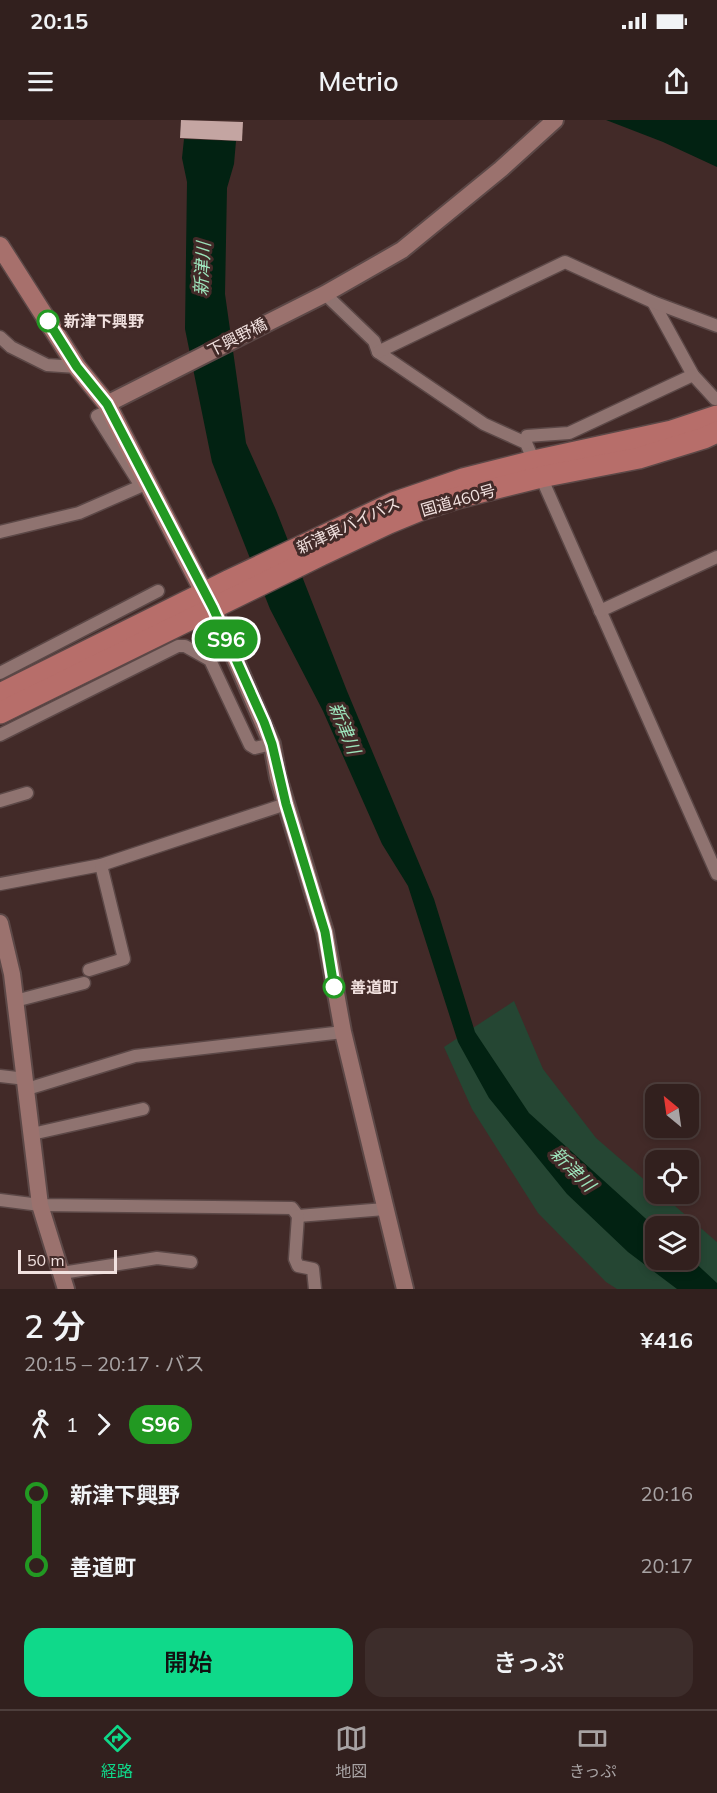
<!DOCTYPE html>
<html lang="ja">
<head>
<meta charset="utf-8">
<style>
	body { margin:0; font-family:Mulish,"Noto Sans JP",sans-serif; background:#3d2d2b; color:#f1f3f6; height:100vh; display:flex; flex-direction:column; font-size:22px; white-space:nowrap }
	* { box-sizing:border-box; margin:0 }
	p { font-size:20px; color:#a8a3a4 }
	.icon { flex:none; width:33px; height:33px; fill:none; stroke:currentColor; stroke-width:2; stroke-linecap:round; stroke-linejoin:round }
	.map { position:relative; height:1169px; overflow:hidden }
	.drawer { display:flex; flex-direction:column; background:#32201e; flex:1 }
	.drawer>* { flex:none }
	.badge { padding:0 12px; border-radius:20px; font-size:21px; line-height:39px }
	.needle { width:39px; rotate:331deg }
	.controls { position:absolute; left:645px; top:964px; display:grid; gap:12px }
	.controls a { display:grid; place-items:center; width:54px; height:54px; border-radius:12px; background:#32201e; box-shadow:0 3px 9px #0003,0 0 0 2px #4d3e3c; font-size:30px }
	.scale { position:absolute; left:18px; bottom:15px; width:99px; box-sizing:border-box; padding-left:6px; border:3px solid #f1e1df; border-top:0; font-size:16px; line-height:21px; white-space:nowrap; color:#f1e1df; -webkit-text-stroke:4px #422a28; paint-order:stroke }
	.map>.badge { position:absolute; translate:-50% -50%; box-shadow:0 0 0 3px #fff }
	.legs { display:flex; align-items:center; gap:9px; height:66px; padding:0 24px; font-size:20px }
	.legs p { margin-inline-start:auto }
	.summary { display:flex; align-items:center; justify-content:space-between; height:102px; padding:0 24px }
	h1 { font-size:33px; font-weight:600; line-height:45px }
	.button { display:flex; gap:12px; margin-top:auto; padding:12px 24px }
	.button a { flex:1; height:69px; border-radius:18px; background:#0fd98a; color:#111; font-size:24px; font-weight:600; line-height:69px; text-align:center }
	.button a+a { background:#3d2d2b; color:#f1f3f6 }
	ul { padding:0 24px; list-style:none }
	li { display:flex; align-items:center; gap:21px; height:72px; font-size:22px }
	li i { display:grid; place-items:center; width:9px; height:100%; margin:0 8px; background:currentColor }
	li i::after { content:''; width:15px; height:15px; margin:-8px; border:4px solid; border-radius:50%; background:#32201e }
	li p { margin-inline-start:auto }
	li:first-child i { background:linear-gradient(#0000 50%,currentColor 0) }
	li:last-child i { background:linear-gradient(currentColor 50%,#0000 0) }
	.status { display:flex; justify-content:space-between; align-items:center; height:42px; padding:0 30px; background:#32201e; direction:ltr }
	.status svg { height:16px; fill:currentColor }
	header { display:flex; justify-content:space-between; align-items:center; height:78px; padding:0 24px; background:#32201e; font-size:27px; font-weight:600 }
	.dock { display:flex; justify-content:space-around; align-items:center; height:84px; border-top:2px solid #4d3e3c; background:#32201e; font-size:16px; color:#a8a3a4 }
	.dock a { display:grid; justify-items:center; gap:3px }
	.dock .current { color:#0fd98a }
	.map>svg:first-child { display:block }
	.green { fill:#254633; fill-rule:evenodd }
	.water { fill:#022212 }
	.building { fill:#c4a5a2 }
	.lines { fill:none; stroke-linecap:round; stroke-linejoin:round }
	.street-casing { stroke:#5c4847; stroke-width:15 }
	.secondary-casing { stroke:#5c4847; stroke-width:20 }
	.primary-casing { stroke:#5c4847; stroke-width:21 }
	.highway-casing { stroke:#5c4847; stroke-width:24 }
	.street { stroke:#8f7370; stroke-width:12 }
	.secondary { stroke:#9b726e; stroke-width:16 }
	.primary { stroke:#a7706c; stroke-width:18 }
	.highway { stroke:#b76e6a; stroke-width:21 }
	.line-1-casing { stroke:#fff; stroke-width:14 }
	.line-1 { stroke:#292; stroke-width:9 }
	.stop-1-dot { fill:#fff; stroke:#292; stroke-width:3 }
	.labels { text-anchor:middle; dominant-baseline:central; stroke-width:6; stroke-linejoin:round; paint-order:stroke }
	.stop-label { font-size:16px; font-weight:bold; fill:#f1e1df; stroke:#422a28; text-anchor:start }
	.street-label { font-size:16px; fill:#f1e1df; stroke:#422a28 }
	.water-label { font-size:18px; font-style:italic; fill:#9de4bb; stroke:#422a28 }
</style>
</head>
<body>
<div class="status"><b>20:15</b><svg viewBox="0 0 49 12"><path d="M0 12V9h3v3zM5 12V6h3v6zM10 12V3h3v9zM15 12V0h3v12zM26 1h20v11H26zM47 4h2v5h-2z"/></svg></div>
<header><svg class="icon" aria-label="menu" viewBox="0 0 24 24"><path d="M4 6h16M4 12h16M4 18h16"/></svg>Metrio<svg class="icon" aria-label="share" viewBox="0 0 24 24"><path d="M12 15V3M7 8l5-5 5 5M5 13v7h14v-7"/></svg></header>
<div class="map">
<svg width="717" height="1169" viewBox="0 0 717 1169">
	<rect width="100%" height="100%" fill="#422a28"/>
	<path class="green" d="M 514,881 L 543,949 L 596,1018 L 655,1069 L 656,1074 L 661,1074 L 717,1122 L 717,1169 L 617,1169 L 606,1162 L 538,1093 L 472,989 L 444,927 ZM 656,1107 L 688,1107 L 688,1140 L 656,1140 Z"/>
	<g class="water">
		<polygon points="606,0 717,0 717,47 663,22"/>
		<polygon points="184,19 236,21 234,44 227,68 225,174 246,323 276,390 347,571 434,779 475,912 529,993 655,1107 656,1140 688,1140 689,1137 717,1163 717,1169 677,1169 628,1132 567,1074 489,978 458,922 408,766 382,724 323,591 270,489 212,342 185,209 187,62 182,38"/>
	</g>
	<polygon class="building" points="181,0 243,2 242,21 180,18"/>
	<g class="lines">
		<g class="street-casing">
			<g id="street">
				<polyline points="325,174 374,221 378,232 484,304 526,323 717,754"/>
				<polyline points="653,182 693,255 715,279"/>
				<polyline points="0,217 11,227 47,245 77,247"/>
				<polyline points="378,232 565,142 653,182 717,206"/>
				<polyline points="526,323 527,316 569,313 693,255"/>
				<polyline points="0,412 79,393 141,366 97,296 110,290"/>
				<polyline points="600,491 717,437"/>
				<polyline points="0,553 158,471"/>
				<polyline points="0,615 178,526 185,526 210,540 250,625 255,628 272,624"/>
				<polyline points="0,681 27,673"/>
				<polyline points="0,764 101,745 286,684"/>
				<polyline points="89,850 124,839 101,745"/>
				<polyline points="15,881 84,863"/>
				<polyline points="0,956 26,959"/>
				<polyline points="27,969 135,936 343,912"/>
				<polyline points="32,1014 143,989"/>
				<polyline points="0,1080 40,1085 292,1088 298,1096 385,1089"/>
				<polyline points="298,1096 295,1139 298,1146 313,1149 315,1169"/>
				<polyline points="62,1153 157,1138 191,1142"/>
			</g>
		</g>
		<g class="secondary-casing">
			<g id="secondary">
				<polyline points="107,284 325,174 402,130 501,49 555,0"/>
				<polyline points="213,488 272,624 278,657 325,812 343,912 405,1169"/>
				<polyline points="0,803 12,854 40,1085 66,1169"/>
			</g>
		</g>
		<g class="primary-casing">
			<polyline id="primary" points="0,126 77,247 107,284 210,484"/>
		</g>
		<g class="highway-casing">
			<g id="highway">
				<polyline points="0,574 228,461 393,383 463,359 534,341 672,311 717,296"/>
				<polyline points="0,593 321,435 389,403 423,389 457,378 541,357 639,338 704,318 717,312"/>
			</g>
		</g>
		<use href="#street" class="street"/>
		<use href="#secondary" class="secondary"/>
		<use href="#primary" class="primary"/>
		<use href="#highway" class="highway"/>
	</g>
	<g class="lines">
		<g class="line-1-casing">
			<polyline id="line-1" points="48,201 77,247 107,284 213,488 264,602 272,624 286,684 325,812 334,867"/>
		</g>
		<use href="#line-1" class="line-1"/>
	</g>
	<g class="stop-1-dot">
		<circle cx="48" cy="201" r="10"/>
		<circle cx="334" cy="867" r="10"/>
	</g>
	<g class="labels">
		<g class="stop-label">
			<text x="64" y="201">新津下興野</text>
			<text x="350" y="867">善道町</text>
		</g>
		<g class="street-label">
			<text transform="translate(237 217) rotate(-27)">下興野橋</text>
			<text transform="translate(458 380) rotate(-16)">国道460号</text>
			<text transform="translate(348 405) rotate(-25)">新津東バイパス</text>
		</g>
		<g class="water-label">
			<text transform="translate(202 149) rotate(-87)">新津川</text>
			<text transform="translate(345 608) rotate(68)">新津川</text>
			<text transform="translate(573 1049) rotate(45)">新津川</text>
		</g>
	</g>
</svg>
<div class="controls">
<a><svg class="needle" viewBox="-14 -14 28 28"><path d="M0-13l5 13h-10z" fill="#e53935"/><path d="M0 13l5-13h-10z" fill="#a8a3a4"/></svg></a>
<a><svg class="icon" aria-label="locate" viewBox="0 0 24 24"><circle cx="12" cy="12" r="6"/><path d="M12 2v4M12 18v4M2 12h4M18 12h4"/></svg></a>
<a><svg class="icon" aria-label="layers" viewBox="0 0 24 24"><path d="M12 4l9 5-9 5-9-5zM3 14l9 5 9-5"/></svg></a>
</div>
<div class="scale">50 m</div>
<b class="badge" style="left:226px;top:519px;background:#292;color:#fff">S96</b>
</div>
<section class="drawer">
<div class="summary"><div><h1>2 分</h1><p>20:15 – 20:17 · バス</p></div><b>¥416</b></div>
<div class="legs"><svg class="icon" aria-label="walk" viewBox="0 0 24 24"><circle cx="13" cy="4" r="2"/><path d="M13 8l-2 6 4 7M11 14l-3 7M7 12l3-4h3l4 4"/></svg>1<svg class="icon" aria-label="forward" viewBox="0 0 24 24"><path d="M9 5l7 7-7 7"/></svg><b class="badge" style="background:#292;color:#fff">S96</b></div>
<ul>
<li><i style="color:#292"></i><b>新津下興野</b><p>20:16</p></li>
<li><i style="color:#292"></i><b>善道町</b><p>20:17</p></li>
</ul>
<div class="button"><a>開始</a><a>きっぷ</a></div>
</section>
<nav class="dock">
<a class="current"><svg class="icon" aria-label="directions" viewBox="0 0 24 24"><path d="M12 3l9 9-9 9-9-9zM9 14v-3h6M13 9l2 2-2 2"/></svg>経路</a>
<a><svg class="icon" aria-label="map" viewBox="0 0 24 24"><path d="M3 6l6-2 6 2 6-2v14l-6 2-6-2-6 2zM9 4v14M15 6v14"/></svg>地図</a>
<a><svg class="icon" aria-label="tickets" viewBox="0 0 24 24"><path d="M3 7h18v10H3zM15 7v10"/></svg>きっぷ</a>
</nav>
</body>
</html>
